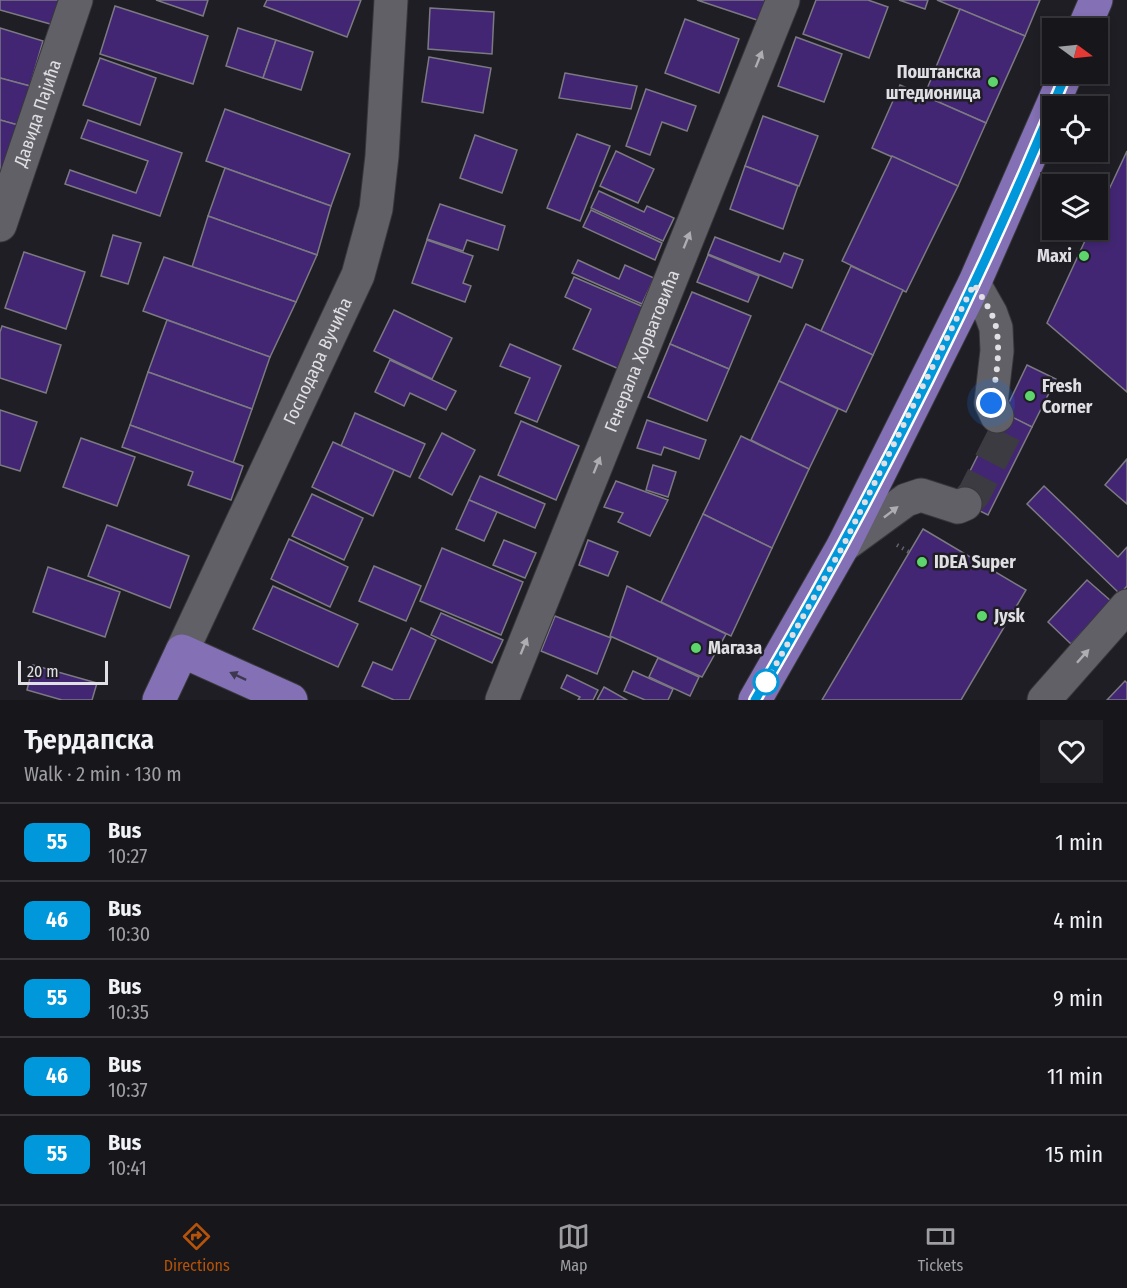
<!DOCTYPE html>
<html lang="en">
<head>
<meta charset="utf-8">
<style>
	body { margin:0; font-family:"Fira Sans Condensed",sans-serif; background:#201f24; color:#f1f3f6; height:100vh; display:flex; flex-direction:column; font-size:22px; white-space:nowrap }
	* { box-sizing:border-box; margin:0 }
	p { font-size:20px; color:#9e9fa3 }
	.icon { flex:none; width:33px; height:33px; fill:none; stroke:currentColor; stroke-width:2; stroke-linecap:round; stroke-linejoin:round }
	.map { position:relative; height:700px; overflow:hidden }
	.sheet { display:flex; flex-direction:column; background:#17161b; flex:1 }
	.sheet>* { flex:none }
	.badge { padding:0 12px; border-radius:9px; font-size:21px; line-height:39px }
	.needle { width:39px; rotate:105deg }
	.fabs { position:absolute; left:1042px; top:18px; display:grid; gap:12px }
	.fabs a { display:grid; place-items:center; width:66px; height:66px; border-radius:0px; background:#17161b; box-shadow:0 3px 9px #0003,0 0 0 2px #36353a; font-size:30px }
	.scale { position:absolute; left:18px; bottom:15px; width:90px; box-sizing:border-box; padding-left:6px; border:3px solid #e0e0e4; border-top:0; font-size:16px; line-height:21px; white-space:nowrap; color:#e0e0e4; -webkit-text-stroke:4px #1f1e24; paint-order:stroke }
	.you { position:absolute; width:30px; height:30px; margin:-15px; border:4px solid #fff; border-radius:50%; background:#1a73e8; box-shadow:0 0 0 9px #1a73e833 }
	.map>.badge { position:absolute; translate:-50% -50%; box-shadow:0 0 0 3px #fff }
	.round { display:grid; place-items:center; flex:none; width:63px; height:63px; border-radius:0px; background:#201f24 }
	.overview { display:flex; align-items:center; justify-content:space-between; height:102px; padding:0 24px }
	h1 { font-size:28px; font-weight:600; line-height:45px }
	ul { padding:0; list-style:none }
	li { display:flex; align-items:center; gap:18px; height:78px; padding:0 24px; border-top:2px solid #36353a }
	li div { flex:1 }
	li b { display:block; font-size:22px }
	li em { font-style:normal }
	li .badge { min-width:66px; font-weight:700; text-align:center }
	.tab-bar { display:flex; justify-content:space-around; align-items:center; height:84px; border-top:2px solid #36353a; background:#17161b; font-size:16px; color:#9e9fa3 }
	.tab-bar a { display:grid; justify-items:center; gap:3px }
	.tab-bar .on { color:#b45309 }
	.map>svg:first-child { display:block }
	.building { fill:#422673; stroke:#7b7a82; stroke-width:1.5 }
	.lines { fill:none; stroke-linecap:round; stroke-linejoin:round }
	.minor-tunnel { stroke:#3c3b41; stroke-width:33; stroke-dasharray:33 16; stroke-linecap:butt }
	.minor-casing { stroke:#38383c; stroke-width:35 }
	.major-casing { stroke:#38383c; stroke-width:35 }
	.path { stroke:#646369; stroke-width:4; stroke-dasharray:1.5 4.5; stroke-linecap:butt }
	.minor { stroke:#616067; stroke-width:33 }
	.major { stroke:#8470b4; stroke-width:33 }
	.oneway { fill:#adadb2 }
	.oneway2 { fill:#3d374f }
	.line-casing { stroke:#fff; stroke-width:14 }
	.line { stroke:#0098da; stroke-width:9 }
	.walk { stroke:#e0e0e4; stroke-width:6; stroke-dasharray:0 10.8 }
	.poi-dot { fill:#5ed56c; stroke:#1f1e24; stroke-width:2 }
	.stop-dot { fill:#fff; stroke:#0098da; stroke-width:3 }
	.labels { text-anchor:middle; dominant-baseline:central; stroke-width:5; stroke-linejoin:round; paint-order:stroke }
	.poi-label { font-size:18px; font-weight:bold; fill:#e0e0e4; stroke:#1f1e24; text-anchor:start }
	.street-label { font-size:18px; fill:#e0e0e4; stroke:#1f1e24 }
</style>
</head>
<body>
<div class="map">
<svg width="1127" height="700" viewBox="0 0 1127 700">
	<rect width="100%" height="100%" fill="#1f1e24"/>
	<g class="building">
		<polygon points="0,0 61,0 54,25 0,10"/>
		<polygon points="156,0 208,0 203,16"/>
		<polygon points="267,0 361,0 347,37 264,6"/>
		<polygon points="697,0 768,0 760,21"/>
		<polygon points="816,0 868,0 888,7 869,58 803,34"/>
		<polygon points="899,0 928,0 925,9"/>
		<polygon points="937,0 1040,0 1025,36"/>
		<polygon points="115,6 208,36 193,84 100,54"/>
		<polygon points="430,8 494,12 492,54 428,49"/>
		<polygon points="960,9 1025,36 986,123 924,96"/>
		<polygon points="685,19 739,39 719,93 665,73"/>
		<polygon points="0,28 43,41 30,86 0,78"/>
		<polygon points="238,28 276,40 263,78 226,66"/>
		<polygon points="796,37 842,54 824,102 778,86"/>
		<polygon points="276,40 313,52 301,90 263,78"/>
		<polygon points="429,57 491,68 483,113 422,102"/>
		<polygon points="100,58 156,78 140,125 83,105"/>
		<polygon points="565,73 637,86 631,109 559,98"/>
		<polygon points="0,78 30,86 18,125 0,120"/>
		<polygon points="900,85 986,123 958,186 872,148"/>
		<polygon points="646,89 696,106 687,131 662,122 650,155 626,146"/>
		<polygon points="225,109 350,154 331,206 206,161"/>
		<polygon points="763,116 818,136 799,186 745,166"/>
		<polygon points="0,120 18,125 0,182"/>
		<polygon points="88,120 182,153 160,216 65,184 70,170 136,193 148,161 81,138"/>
		<polygon points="577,134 610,146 580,221 547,208"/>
		<polygon points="475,135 517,150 502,193 460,178"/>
		<polygon points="616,151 654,169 638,203 600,186"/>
		<polygon points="1127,151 1127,392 1047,323 1090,230 1098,230 1098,213"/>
		<polygon points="892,156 958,186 906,292 842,261"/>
		<polygon points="745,166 798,186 783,229 730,209"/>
		<polygon points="225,168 331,206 317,255 208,216"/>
		<polygon points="599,191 644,212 647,206 674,218 663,241 591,208"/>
		<polygon points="440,204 505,226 498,250 467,240 463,251 427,239"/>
		<polygon points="591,210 662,243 655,260 583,227"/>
		<polygon points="208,216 317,255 296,302 192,267"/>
		<polygon points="113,235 141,243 128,284 101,276"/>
		<polygon points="715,237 780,262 784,253 803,260 792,288 708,254"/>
		<polygon points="427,240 473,256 463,283 471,286 465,302 412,283"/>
		<polygon points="24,252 85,272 66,329 5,308"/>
		<polygon points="708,255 759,276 748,302 697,282"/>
		<polygon points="164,257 296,302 270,357 143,311"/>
		<polygon points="578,260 619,279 625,265 654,278 642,304 572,273"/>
		<polygon points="851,266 903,290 873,355 821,331"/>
		<polygon points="574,277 646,308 619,369 573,349 591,309 565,297"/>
		<polygon points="692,292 751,316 729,369 670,344"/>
		<polygon points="394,310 452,338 432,379 374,351"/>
		<polygon points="167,320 270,357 252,409 148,372"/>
		<polygon points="806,324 873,355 846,412 779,381"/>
		<polygon points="2,326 61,345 46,393 0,378 0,332"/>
		<polygon points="510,344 561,366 537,422 515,413 530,378 500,366"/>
		<polygon points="670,344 729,369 707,421 648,397"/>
		<polygon points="390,360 456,391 446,410 410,393 404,406 375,392"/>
		<polygon points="1027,365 1056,379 1032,427 1004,413"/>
		<polygon points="148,372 252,409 233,463 130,425"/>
		<polygon points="779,381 838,409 809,469 751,440"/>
		<polygon points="0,410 37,422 20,471 0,465"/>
		<polygon points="1000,411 1032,427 988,515 956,499"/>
		<polygon points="355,413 425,444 410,477 341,446"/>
		<polygon points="647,420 706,440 699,459 664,447 661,455 637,448"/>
		<polygon points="521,421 579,446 556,500 498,475"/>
		<polygon points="130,425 243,466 231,500 188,485 193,472 122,447"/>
		<polygon points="442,433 475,450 452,495 419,478"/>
		<polygon points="741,436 809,469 772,548 703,514"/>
		<polygon points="81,438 135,457 117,506 63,487"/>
		<polygon points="333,442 394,470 373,516 312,487"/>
		<polygon points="1127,459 1127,504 1105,485"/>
		<polygon points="653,465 676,472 668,497 646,490"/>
		<polygon points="480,476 545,504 535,528 469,500"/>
		<polygon points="616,481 668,500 650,536 618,522 623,513 604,507"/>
		<polygon points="1044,486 1118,557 1127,547 1127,586 1120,594 1027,504"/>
		<polygon points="312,494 363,518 344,560 292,536"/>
		<polygon points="469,500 497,512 484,541 456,529"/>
		<polygon points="703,514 772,548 731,636 661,602"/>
		<polygon points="107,525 189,556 170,608 88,576"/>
		<polygon points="923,529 1026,590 961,700 822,700"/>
		<polygon points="289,539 348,567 330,607 271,579"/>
		<polygon points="504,540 536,553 525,578 493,565"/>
		<polygon points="588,540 618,552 608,576 579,565"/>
		<polygon points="442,548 523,582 501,635 420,601"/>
		<polygon points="374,566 421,586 406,621 359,601"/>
		<polygon points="48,567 120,592 105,637 33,612"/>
		<polygon points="1087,580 1111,601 1071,644 1048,622"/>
		<polygon points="273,586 358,624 338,667 253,629"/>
		<polygon points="627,586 726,634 702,677 610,636"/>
		<polygon points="441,613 503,640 492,663 431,635"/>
		<polygon points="555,616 611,638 597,674 541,651"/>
		<polygon points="411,628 436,640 409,700 394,700 362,686 373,662 392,670"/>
		<polygon points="658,658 699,677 690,696 649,677"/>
		<polygon points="33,665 97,683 92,700 62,700 27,690"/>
		<polygon points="633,671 673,689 668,700 645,700 624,691"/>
		<polygon points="567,675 598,690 593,700 578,700 580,697 561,688"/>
		<polygon points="1125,681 1127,683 1127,700 1107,700"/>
		<polygon points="604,687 627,700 597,700"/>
	</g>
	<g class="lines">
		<polyline class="minor-tunnel" points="965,504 974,494 1006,431 1003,422 997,416"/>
		<g class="minor-casing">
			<g id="minor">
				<path id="s1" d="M 0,225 L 76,0"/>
				<polyline points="974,284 991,314 996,328 997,351 991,403 997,416"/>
				<polyline points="843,546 906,500 921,495 958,507 965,504"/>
				<path id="s2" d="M 182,651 L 358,275 L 376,209 L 382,156 L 391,0"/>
				<path id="s3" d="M 502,700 L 783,0"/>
				<polyline points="1044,700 1127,606"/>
			</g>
		</g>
		<g class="major-casing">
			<g id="major">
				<polyline points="1084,28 1096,0"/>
				<polyline points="159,700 182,651 291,700"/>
				<polyline points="755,700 843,546 974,284 1066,74"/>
			</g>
		</g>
		<g class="path">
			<polyline points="1064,183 1066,184"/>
			<polyline points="897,545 909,552"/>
		</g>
		<use href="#minor" class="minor"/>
		<use href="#major" class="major"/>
	</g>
	<defs><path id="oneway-solid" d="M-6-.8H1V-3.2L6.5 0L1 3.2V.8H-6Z" transform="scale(1.5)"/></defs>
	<g class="oneway">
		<use href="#oneway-solid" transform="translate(759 59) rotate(-68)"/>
		<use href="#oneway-solid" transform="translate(687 240) rotate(-68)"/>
		<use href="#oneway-solid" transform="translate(597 465) rotate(-68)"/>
		<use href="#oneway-solid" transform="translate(891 512) rotate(-38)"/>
		<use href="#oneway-solid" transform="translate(524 646) rotate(-68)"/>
		<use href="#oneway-solid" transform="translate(1083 656) rotate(-48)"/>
	</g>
	<use class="oneway2" href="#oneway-solid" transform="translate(238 676) rotate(-155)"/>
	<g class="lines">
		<g class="line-casing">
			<path id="line" d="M 755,700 C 873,499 978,289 1066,74"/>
		</g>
		<use href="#line" class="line"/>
		<path class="walk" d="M 766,682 L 843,546 L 974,284 C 982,298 993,312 996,327 C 1001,350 996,380 991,403"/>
	</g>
	<g class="poi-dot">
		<circle cx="993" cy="82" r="6"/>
		<circle cx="1084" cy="256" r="6"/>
		<circle cx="1030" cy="396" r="6"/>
		<circle cx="922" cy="562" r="6"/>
		<circle cx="982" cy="616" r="6"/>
		<circle cx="696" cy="648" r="6"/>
	</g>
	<circle class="stop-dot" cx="766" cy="682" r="12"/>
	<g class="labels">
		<g class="poi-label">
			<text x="981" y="72" text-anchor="end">Поштанска<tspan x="981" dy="21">штедионица</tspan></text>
			<text x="1072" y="256" text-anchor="end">Maxi</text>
			<text x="1042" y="386">Fresh<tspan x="1042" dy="21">Corner</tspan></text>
			<text x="934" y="562">IDEA Super</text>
			<text x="994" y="616">Jysk</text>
			<text x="708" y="648">Магаза</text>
		</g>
		<g class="street-label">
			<text stroke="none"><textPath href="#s1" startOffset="118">Давида Пајића</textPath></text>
			<text stroke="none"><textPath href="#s3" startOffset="376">Генерала Хорватовића</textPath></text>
			<text stroke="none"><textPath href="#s2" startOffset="320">Господара Вучића</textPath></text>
		</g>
	</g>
</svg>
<div class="fabs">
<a><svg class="needle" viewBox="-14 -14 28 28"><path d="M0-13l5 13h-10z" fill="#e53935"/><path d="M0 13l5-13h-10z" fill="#9e9fa3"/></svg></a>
<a><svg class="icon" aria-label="locate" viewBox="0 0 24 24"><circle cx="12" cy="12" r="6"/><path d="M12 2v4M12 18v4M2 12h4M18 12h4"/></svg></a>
<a><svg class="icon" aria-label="layers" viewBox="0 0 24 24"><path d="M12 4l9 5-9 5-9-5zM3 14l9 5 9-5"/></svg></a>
</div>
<div class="scale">20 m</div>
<div class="you" style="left:991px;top:403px"></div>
</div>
<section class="sheet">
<div class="overview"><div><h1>Ђердапска</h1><p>Walk · 2 min · 130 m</p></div><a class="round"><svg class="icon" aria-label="heart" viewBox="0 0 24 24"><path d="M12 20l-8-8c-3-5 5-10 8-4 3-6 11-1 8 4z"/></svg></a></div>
<ul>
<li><span class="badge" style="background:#0098da;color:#fff">55</span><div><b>Bus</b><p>10:27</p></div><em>1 min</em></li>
<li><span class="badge" style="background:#0098da;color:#fff">46</span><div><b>Bus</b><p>10:30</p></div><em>4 min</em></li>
<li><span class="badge" style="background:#0098da;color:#fff">55</span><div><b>Bus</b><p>10:35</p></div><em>9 min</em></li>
<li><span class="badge" style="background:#0098da;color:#fff">46</span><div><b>Bus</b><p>10:37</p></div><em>11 min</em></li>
<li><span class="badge" style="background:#0098da;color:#fff">55</span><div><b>Bus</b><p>10:41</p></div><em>15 min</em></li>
</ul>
</section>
<nav class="tab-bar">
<a class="on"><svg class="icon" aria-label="directions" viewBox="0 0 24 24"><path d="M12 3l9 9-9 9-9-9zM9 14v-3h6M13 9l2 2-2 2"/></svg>Directions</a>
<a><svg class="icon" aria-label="map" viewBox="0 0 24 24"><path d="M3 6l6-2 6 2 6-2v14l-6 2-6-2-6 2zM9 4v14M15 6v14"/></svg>Map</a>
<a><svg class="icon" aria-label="tickets" viewBox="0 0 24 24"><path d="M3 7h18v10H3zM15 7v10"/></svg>Tickets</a>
</nav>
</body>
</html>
